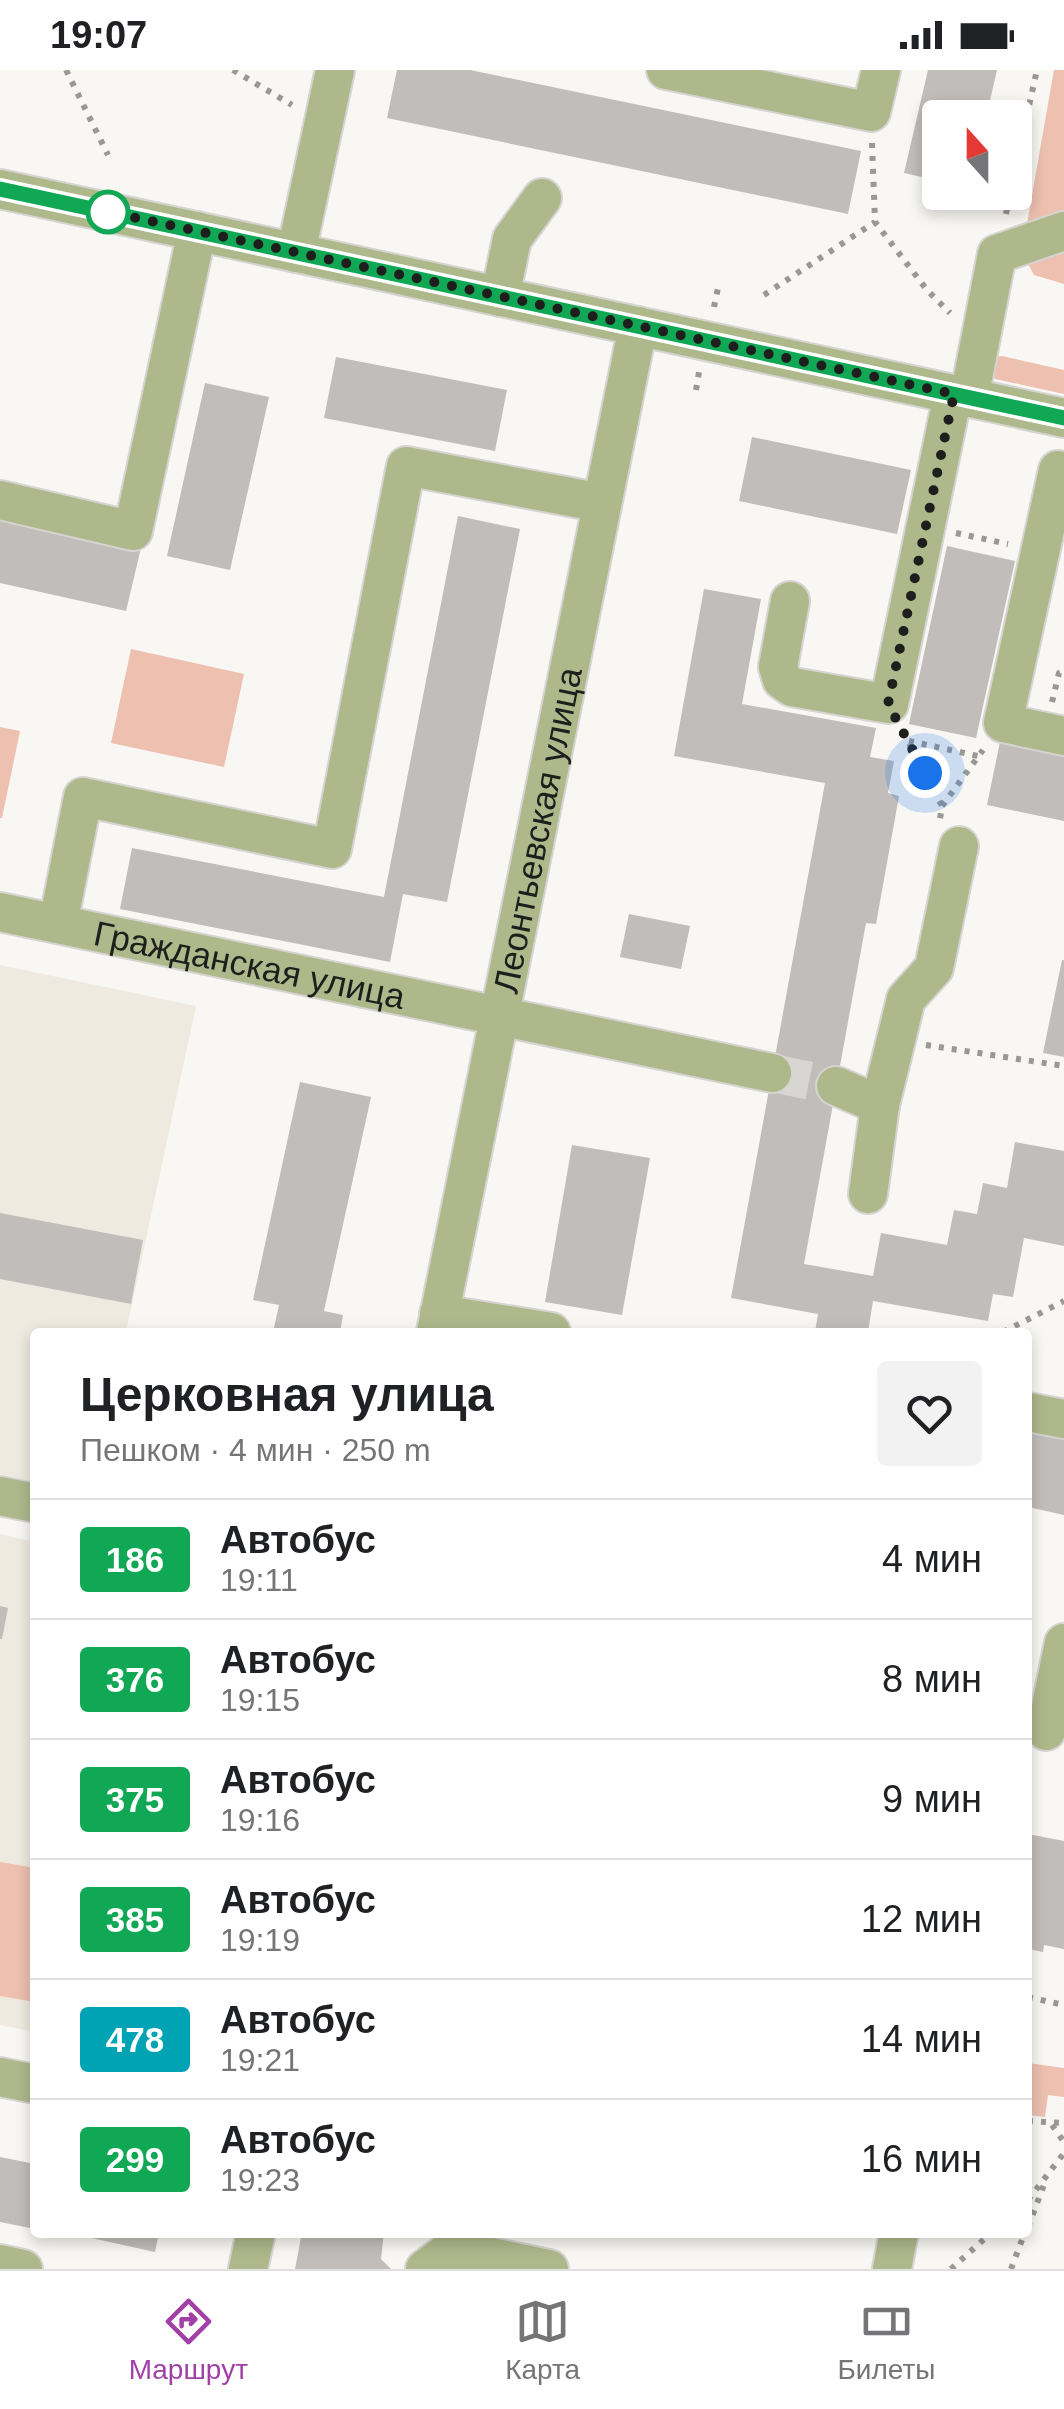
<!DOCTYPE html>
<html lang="ru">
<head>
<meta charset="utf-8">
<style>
	body { margin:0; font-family:Arial,sans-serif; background:#f2f2f2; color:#202124; height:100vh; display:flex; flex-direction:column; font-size:38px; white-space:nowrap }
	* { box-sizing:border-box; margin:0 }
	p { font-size:32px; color:#757577 }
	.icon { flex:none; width:55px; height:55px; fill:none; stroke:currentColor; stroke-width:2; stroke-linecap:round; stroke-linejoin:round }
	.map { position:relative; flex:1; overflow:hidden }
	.panel { position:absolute; left:30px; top:1258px; width:1002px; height:910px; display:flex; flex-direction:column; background:#fff; border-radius:10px; box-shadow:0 5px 15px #0003 }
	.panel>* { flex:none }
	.badge { padding:0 20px; border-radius:8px; font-size:35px; line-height:65px }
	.needle { width:65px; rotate:339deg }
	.buttons { position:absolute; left:922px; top:30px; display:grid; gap:20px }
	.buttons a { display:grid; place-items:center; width:110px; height:110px; border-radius:10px; background:#fff; box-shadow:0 5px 15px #0003; font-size:50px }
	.you { position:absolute; width:50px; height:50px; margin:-25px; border:8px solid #fff; border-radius:50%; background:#1a73e8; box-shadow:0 0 0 15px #1a73e833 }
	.map>.badge { position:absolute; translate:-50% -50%; box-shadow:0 0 0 5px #fff }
	.round { display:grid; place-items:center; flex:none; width:105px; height:105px; border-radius:10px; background:#f2f2f2 }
	.head { display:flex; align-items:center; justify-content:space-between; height:170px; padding:0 50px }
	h1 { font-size:48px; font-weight:600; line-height:75px }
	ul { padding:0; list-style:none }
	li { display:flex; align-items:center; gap:30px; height:120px; padding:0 50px; border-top:2px solid #e0e0e0 }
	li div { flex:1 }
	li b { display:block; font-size:38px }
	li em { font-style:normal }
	li .badge { min-width:110px; font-weight:700; text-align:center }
	.status { display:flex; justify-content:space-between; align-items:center; height:70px; padding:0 50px; background:#fff; direction:ltr }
	.status svg { height:28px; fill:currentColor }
	.menu { display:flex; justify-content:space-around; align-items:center; height:140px; border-top:2px solid #e0e0e0; background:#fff; font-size:28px; color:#757577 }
	.menu a { display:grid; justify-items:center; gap:5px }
	.menu .on { color:#a140a7 }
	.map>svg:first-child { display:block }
	.built { fill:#eeeadf }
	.green { fill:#edc0b0 }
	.building { fill:#c0bdba }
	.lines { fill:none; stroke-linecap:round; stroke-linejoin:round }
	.minor-tunnel { stroke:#d7d6d3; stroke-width:38; stroke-dasharray:38 19; stroke-linecap:butt }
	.minor-casing { stroke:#d5d4d1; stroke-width:42 }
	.path { stroke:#999895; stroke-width:6; stroke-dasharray:5 8; stroke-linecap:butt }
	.minor { stroke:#aeb88b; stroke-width:38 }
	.line-casing { stroke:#fff; stroke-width:22 }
	.line { stroke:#10a855; stroke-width:15 }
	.walk { stroke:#1e1e1c; stroke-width:10; stroke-dasharray:0 18 }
	.stop-dot { fill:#fff; stroke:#10a855; stroke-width:5 }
	.labels { text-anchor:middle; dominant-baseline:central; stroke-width:8; stroke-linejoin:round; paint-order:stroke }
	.street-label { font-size:35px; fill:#1e1e1c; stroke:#fff }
</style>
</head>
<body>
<div class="status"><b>19:07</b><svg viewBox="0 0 49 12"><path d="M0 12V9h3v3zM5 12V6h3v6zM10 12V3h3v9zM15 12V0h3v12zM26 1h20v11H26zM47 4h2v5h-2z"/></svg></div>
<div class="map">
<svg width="1064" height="2199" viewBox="0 0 1064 2199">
	<rect width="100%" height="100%" fill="#f8f7f3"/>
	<g class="built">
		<polygon points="0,895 196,936 126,1262 35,1262 35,1412 0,1404"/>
		<polygon points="0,1464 35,1472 35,1962 0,1955"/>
	</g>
	<g class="green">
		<polygon points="1054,0 1064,0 1064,214 1034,205 1022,182"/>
		<polygon points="1002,286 1064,300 1064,324 995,309 989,298 994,287"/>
		<polygon points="131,579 244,604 224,697 111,673"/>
		<polygon points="0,657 20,661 2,748 0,748"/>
		<polygon points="0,1792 35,1798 35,1932 0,1926"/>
		<polygon points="1028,1993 1064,1998 1064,2027 1048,2025 1045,2047 1028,2045"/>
	</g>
	<g class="building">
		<polygon points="397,0 470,0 861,81 848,144 387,48"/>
		<polygon points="928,0 997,0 986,48 940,48 940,111 904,103"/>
		<polygon points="336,287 507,320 495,381 324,348"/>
		<polygon points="205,313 269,327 230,500 167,486"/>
		<polygon points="752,367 911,400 897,464 739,431"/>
		<polygon points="0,446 141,478 126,541 0,513"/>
		<polygon points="458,446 520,459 447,832 403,824 390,892 120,839 132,778 384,827"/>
		<polygon points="947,476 1015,491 976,668 909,654"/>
		<polygon points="704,519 761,529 742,634 876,658 870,687 894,691 888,723 899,726 876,854 866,853 804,1194 873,1206 881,1163 947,1175 954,1140 977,1144 983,1113 1007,1118 1015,1072 1064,1081 1064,1176 1024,1168 1013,1227 993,1224 988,1251 873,1231 868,1262 815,1262 818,1244 731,1228 825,713 674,686"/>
		<polygon points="1001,667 1064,680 1064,751 987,735"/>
		<polygon points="629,844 690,856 681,899 620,887"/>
		<polygon points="1062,890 1064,890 1064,987 1043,983"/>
		<polygon points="300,1012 371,1027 324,1241 343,1245 340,1262 273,1262 279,1235 253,1230"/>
		<polygon points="572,1075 650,1088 622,1245 545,1232"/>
		<polygon points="0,1143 143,1170 131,1234 0,1209"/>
		<polygon points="1028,1360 1064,1368 1064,1445 1028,1437"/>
		<polygon points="0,1536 8,1538 2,1569 0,1569"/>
		<polygon points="1028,1764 1064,1771 1064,1879 1044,1875 1043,1882 1028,1879"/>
		<polygon points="0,2087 35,2094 35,2159 0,2152"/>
		<polygon points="64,2162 159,2162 155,2182"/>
		<polygon points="302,2162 384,2162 381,2189 391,2199 295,2199"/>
	</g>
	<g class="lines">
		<polyline class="minor-tunnel" points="772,1003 836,1016"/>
		<g class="minor-casing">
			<g id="minor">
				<polyline points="666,0 871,42 881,0"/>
				<polyline points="0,119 1064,348"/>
				<polyline points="296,183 335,0"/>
				<polyline points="500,227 512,169 542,128"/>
				<polyline points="969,328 997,184 1064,161"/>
				<polyline points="1058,400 1003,653 1064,666"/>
				<polyline points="0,430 133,461 197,161"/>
				<polyline points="790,531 778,597 782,610 792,617 889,634 953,324"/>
				<path id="s1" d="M 0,842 L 772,1003"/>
				<polyline points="58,854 83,727 332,779 406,396 602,433"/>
				<polyline points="836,1016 880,1035"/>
				<polyline points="868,1124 880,1035 906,929 934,898 959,776"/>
				<polyline points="439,1244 551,1262"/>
				<path id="s2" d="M 436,1262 L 638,256"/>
				<polyline points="1028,1342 1064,1349"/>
				<polyline points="0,1426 35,1433"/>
				<polyline points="1046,1661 1064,1573"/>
				<polyline points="0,2007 35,2014"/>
				<polyline points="0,2194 23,2199"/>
				<polyline points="248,2199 256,2162"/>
				<polyline points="425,2199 452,2179 549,2199"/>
				<polyline points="892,2199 899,2162"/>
			</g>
		</g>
		<g class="path">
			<polyline points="66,0 108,85"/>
			<polyline points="233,0 292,35"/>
			<polyline points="872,73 875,152 927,220 950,243"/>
			<polyline points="1015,98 1037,0"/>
			<polyline points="1006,144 1010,122"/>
			<polyline points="764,225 875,152"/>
			<polyline points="714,237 719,213"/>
			<polyline points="696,320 699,302"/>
			<polyline points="956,463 1008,474"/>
			<polyline points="1052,632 1059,603 1064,601"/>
			<polyline points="903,662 942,736 940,749"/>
			<polyline points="909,671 978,686"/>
			<polyline points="942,736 983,680"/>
			<polyline points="926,975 1064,996"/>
			<polyline points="1003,1262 1064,1231"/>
			<polyline points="1028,1927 1064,1935"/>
			<polyline points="1028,2051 1064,2053"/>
			<polyline points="1052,2055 1064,2072"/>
			<polyline points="1028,2130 1064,2083"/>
			<polyline points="1028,2157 1045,2112"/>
			<polyline points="951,2199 992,2162"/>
			<polyline points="1011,2199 1025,2162"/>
		</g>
		<use href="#minor" class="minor"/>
	</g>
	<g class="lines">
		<g class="line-casing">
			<polyline id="line" points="0,119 1064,348"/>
		</g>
		<use href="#line" class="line"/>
		<polyline class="walk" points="108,142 104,141 954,324 888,634 925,703"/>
	</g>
	<circle class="stop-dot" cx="108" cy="142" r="20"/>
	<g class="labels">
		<g class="street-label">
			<text stroke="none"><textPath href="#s2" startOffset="512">Леонтьевская улица</textPath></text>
			<text stroke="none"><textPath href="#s1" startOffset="255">Гражданская улица</textPath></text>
		</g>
	</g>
</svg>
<div class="buttons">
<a><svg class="needle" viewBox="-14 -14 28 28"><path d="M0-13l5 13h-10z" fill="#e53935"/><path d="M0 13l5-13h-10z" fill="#757577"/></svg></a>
</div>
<div class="you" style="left:925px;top:703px"></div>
<section class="panel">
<div class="head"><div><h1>Церковная улица</h1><p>Пешком · 4 мин · 250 m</p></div><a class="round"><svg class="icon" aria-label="heart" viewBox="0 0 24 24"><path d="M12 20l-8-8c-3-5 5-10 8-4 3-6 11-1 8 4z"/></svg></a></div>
<ul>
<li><span class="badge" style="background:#10a855;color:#fff">186</span><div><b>Автобус</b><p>19:11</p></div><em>4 мин</em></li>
<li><span class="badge" style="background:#10a855;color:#fff">376</span><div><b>Автобус</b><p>19:15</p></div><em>8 мин</em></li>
<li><span class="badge" style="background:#10a855;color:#fff">375</span><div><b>Автобус</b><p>19:16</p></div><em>9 мин</em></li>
<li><span class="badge" style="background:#10a855;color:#fff">385</span><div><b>Автобус</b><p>19:19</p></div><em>12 мин</em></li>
<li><span class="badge" style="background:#00a3b4;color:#fff">478</span><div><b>Автобус</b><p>19:21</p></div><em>14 мин</em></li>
<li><span class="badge" style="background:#10a855;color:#fff">299</span><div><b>Автобус</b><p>19:23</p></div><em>16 мин</em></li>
</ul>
</section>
</div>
<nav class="menu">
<a class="on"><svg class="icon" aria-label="directions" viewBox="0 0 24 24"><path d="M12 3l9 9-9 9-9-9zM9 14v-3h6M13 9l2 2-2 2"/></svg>Маршрут</a>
<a><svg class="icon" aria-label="map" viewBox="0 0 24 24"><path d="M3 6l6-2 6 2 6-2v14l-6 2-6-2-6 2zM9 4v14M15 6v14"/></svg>Карта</a>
<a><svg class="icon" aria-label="tickets" viewBox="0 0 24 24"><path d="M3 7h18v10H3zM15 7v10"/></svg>Билеты</a>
</nav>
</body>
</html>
